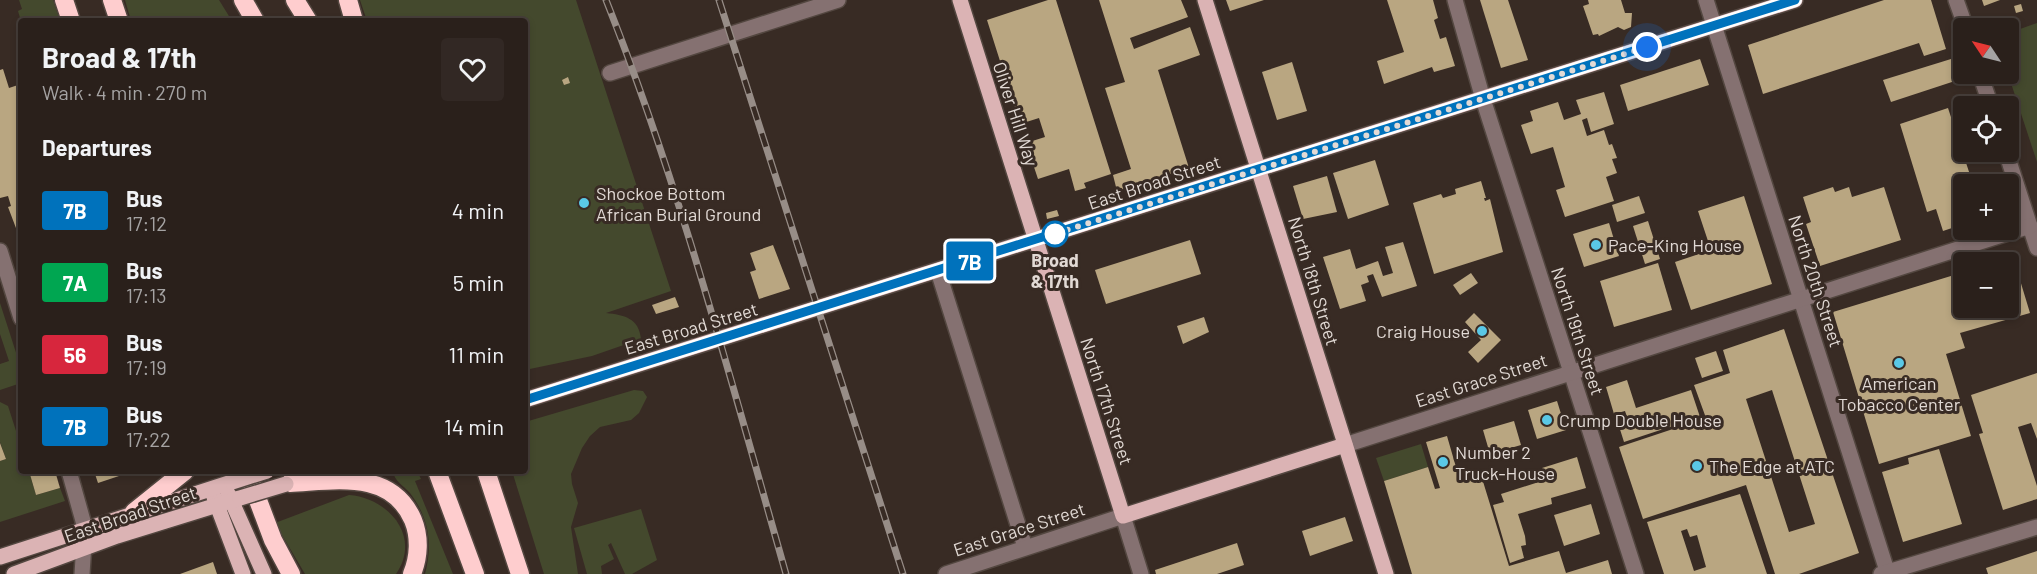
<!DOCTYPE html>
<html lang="en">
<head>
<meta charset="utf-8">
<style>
	body { margin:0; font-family:Barlow,sans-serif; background:#322824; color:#f1f3f6; height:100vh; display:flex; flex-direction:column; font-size:22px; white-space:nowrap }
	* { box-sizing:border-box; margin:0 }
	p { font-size:20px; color:#a5a3a3 }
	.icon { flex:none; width:33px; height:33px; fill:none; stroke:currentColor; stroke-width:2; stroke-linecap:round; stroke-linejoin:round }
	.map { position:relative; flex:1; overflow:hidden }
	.drawer { position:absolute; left:18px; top:18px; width:510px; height:456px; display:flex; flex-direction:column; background:#2a201b; border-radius:6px; box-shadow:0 3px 9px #0003,0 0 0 2px #463e3a }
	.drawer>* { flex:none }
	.badge { padding:0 12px; border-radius:4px; font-size:21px; line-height:39px }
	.needle { width:39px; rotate:305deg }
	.controls { position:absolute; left:1953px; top:18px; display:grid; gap:12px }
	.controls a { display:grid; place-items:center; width:66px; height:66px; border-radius:6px; background:#2a201b; box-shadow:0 3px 9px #0003,0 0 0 2px #463e3a; font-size:30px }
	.you { position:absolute; width:30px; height:30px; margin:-15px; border:4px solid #fff; border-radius:50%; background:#1a73e8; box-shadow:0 0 0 9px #1a73e833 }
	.map>.badge { position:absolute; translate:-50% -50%; box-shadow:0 0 0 3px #fff }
	h2 { padding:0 24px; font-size:22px; line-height:54px }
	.round { display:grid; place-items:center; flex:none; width:63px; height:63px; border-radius:6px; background:#322824 }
	.head { display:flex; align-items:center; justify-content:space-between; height:102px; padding:0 24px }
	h1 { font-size:28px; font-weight:700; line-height:45px }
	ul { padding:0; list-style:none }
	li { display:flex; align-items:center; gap:18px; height:72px; padding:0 24px }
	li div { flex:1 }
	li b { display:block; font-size:22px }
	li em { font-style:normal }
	li .badge { min-width:66px; font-weight:700; text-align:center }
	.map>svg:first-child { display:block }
	.green { fill:#44492d }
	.building { fill:#b9a681; fill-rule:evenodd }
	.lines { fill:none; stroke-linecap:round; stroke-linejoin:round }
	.minor-casing { stroke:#534740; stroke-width:18 }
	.major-casing { stroke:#534740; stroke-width:18 }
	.highway-casing { stroke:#534740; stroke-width:21 }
	.minor { stroke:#857171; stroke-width:15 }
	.major { stroke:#dbb3b4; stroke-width:15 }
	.highway { stroke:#fecdce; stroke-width:18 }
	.rail-casing { stroke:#978d87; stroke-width:7 }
	.rail { stroke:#382b24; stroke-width:4.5; stroke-dasharray:14; stroke-linecap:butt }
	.major-bridge-casing { stroke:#534740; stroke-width:18; stroke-linecap:butt }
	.major-bridge { stroke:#dbb3b4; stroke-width:15 }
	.line-casing { stroke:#fff; stroke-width:14 }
	.line { stroke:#0072bc; stroke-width:9 }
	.walk { stroke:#e2dad5; stroke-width:6; stroke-dasharray:0 10.8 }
	.poi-dot { fill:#5ac8e6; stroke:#382b24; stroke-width:2 }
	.stop-dot { fill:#fff; stroke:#0072bc; stroke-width:3 }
	.labels { text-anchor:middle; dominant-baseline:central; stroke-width:6; stroke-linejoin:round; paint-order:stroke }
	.street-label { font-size:18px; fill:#e2dad5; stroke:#382b24 }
	.poi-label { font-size:18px; fill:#e2dad5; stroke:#382b24; text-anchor:start }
	.stop-label { font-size:18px; font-weight:bold; fill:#e2dad5; stroke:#382b24 }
</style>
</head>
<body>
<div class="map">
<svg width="2037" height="574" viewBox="0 0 2037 574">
	<rect width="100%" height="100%" fill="#382b24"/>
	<g class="green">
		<polygon points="19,0 53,0 60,21 21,21 18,11 22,9"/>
		<polygon points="125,0 219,0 232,21 131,21"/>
		<path d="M 360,0 L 576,0 L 671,291 L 606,313 C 624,315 639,318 641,339 L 592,356 L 525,370 L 525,21 L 367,21 Z"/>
		<polygon points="2037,23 2037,162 2008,74 2009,33"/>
		<polygon points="0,303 21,368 21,383 0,390 0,364 9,361 0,334"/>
		<polygon points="634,390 643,391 647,397 639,413 631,420 600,427 590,436 582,448 571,474 572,484 578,503 571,527 578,574 544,574 512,471 525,471 525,422"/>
		<polygon points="0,402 8,406 17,434 21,435 21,471 29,471 36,495 60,488 65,501 0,522 0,461 6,459 0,442"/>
		<polygon points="1421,444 1428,467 1384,481 1376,458"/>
		<path d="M 393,471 L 417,471 L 421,479 L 415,481 L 453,574 L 425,574 C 433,544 429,518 410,493 C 403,485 394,481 393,471 Z"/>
		<path d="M 349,495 C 388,498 422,536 396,574 L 305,574 L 275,523 Z"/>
		<polygon points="641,509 657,560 632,574 625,574 611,543 608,545 614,559 601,566 602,574 587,574 574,528"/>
	</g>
	<g class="building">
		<polygon points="1048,0 1056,0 1111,174 1084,183 1086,188 1075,191 1069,169 1038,179 1026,143 1045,137 1039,118 1020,124 987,20"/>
		<polygon points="1099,0 1181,0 1188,17 1130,38 1134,49 1190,27 1200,55 1158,70 1189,168 1117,191 1113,175 1131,169 1105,88 1125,82"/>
		<polygon points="1226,0 1264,0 1230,11"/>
		<polygon points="1387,0 1433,0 1438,18 1434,20 1440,39 1446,37 1455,66 1434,72 1432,67 1384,84 1377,61 1404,52"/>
		<polygon points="1480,0 1508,0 1528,60 1501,68"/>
		<polygon points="1588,0 1621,0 1625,13 1632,13 1631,27 1624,30 1618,27 1599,36 1598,34 1593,35 1583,6 1589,4"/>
		<polygon points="1884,0 1931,0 1946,49 1924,56 1919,43 1763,94 1748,45"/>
		<polygon points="1982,0 2000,0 1984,6"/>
		<polygon points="2021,4 2023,11 2016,13 2014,6"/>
		<polygon points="1700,59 1709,85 1628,111 1620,85"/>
		<polygon points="1951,59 1958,80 1891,102 1883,80"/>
		<polygon points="1292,62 1307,111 1277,120 1262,72"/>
		<polygon points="3,69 9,88 21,84 19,236 8,207 11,206 8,196 0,198 0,70"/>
		<polygon points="568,77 570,83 564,85 562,80"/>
		<polygon points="1604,92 1614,124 1591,132 1587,118 1582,120 1587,136 1604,130 1609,145 1612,144 1617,158 1612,159 1617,173 1606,177 1614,201 1565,217 1556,190 1565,187 1553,147 1531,154 1521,125 1533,121 1530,111 1558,102 1564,120 1581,114 1576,100"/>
		<polygon points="1948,108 1973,184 1964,184 1964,224 1943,231 1936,209 1927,212 1900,124"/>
		<polygon points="1375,160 1389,205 1348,219 1333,173"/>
		<polygon points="1327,176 1337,212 1303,219 1293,186"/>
		<polygon points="1481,181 1486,198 1484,198 1485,201 1490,199 1503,252 1434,274 1413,203 1441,194 1443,198 1456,194 1455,189"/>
		<polygon points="1833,187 1835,192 1849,187 1852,197 1884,187 1901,240 1820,266 1806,224 1811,222 1803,197"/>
		<polygon points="1639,196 1645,213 1617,222 1612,205"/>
		<polygon points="1744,196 1772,284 1691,310 1675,262 1711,250 1698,211"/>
		<polygon points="1057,210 1059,216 1047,219 1046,213"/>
		<polygon points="1648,221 1660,259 1645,264 1633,226"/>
		<polygon points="1609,223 1619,256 1584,267 1573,234"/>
		<polygon points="1190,240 1201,274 1106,304 1095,270"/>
		<polygon points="1403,242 1417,286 1382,297 1373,274 1367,276 1369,282 1361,285 1366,301 1340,309 1323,257 1350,249 1356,269 1378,261 1383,276 1393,273 1385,247"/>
		<polygon points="773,245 790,289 759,299 750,272 756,270 750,253"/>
		<polygon points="2013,257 2030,313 1960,333 1965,348 1946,354 1971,436 1879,464 1833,312 1964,272 1964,308 2008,308 2008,262 1996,262"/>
		<polygon points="1658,263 1672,310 1614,327 1600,281"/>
		<polygon points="1471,273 1478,283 1460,295 1453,285"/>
		<polygon points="675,297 679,307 656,314 652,305"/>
		<polygon points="1474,313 1501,340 1478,363 1468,352 1481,340 1465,322"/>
		<polygon points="1204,317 1209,332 1183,344 1177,326"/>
		<path d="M 1784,329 L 1859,553 L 1799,574 L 1775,574 L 1746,485 L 1643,519 L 1619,447 L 1706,418 L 1694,385 L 1730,373 L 1723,350 ZM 1772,390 L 1815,524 L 1789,532 L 1746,399 Z"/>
		<polygon points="1716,351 1723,371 1702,378 1695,358"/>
		<polygon points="2037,373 2037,439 2031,423 2018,427 2037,486 2037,499 2003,510 1979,434 1983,433 1971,395"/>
		<polygon points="1627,380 1636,408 1691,390 1700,417 1624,442 1618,423 1628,420 1625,411 1614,414 1606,387"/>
		<polygon points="1557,401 1566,430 1537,439 1528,410"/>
		<polygon points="1514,421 1521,445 1490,454 1483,430"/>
		<polygon points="1447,436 1460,481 1481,475 1509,566 1559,551 1566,573 1608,560 1612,574 1412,574 1384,481 1428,467 1435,489 1440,488 1426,442"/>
		<polygon points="0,443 6,459 0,461"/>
		<polygon points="1939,449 1962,524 1903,542 1882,472 1909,464 1908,458"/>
		<polygon points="1577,457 1586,488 1551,498 1552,504 1518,514 1525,536 1526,545 1521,546 1524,558 1510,563 1493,505 1504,502 1501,494 1545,480 1542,468"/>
		<polygon points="29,471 55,471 60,488 36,495"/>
		<polygon points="94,471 134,471 98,483"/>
		<path d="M 1740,494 L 1767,574 L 1664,574 L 1647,522 ZM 1687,529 L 1690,537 L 1697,535 L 1706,567 L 1694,571 L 1681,531 Z"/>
		<polygon points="1591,504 1600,534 1564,546 1554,515"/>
		<polygon points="1345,517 1353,541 1310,556 1302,531"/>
		<polygon points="1237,543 1244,565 1217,574 1156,574 1155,570"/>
		<polygon points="2037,551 2037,574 1988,574 1986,568"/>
		<polygon points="213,562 217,574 180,574"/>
	</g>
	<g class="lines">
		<g class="minor-casing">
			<g id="minor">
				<polyline points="1455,0 1483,99 1636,574"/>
				<polyline points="1706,0 1888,574"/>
				<polyline points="1956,0 1966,28"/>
				<polyline points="610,73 838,0"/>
				<polyline points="1980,74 1991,106"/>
				<polyline points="2006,152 2037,248"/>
				<polyline points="0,251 21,318"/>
				<polyline points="938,271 1025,547"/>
				<polyline points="1345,445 2030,226"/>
				<polyline points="69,471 85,528 82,574"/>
				<polyline points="946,574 1123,516 1141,574"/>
				<polyline points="1881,574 2037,527"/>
			</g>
		</g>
		<g class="major-casing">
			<g id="major">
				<polyline points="960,0 1123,516 1345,445"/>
				<polyline points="1205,0 1386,574"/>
				<polyline points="525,400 1795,0"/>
				<polyline points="228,493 264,574"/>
				<polyline points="214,497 243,574"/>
				<polyline points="0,557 232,482"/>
				<polyline points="14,574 117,536 240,498"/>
			</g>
		</g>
		<g class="highway-casing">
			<g id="highway">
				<polyline points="64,0 71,21"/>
				<polyline points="112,0 119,21"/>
				<polyline points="243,0 255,21"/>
				<polyline points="295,0 308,21"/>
				<polyline points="348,0 354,21"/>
				<polyline points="247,471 273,540 291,574"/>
				<polyline points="437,471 475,574"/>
				<polyline points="486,471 520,574"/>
				<path d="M 290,483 C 335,481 391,469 413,520 C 420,537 419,557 412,574"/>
				<polyline points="134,512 185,471"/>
			</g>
		</g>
		<use href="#minor" class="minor"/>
		<use href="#major" class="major"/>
		<use href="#highway" class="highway"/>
		<g class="rail-casing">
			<g id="rail">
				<path d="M 606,0 C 680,186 731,381 786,574"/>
				<polyline points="719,0 903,574"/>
			</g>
		</g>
		<use href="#rail" class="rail"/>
		<g class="major-bridge-casing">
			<g id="major-bridge">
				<polyline points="232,482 267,471"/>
				<polyline points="240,498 286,484"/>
			</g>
		</g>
		<use href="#major-bridge" class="major-bridge"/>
	</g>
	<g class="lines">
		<g class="line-casing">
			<polyline id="line" points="525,400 1795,0"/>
		</g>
		<use href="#line" class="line"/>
		<polyline class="walk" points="1055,234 1051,235 1647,47"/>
	</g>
	<g class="poi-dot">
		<circle cx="584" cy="203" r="6"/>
		<circle cx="1596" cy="245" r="6"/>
		<circle cx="1482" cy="331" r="6"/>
		<circle cx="1899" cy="363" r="6"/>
		<circle cx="1547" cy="420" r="6"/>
		<circle cx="1443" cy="462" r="6"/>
		<circle cx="1697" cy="466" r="6"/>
	</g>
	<circle class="stop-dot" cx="1055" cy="234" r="12"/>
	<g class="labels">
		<g class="street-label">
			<text transform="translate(1016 114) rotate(72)">Oliver Hill Way</text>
			<text transform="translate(1154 182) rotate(-18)">East Broad Street</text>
			<text transform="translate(1314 281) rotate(73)">North 18th Street</text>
			<text transform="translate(1816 281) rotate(72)">North 20th Street</text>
			<text transform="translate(691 328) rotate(-17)">East Broad Street</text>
			<text transform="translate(1578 331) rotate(72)">North 19th Street</text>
			<text transform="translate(1481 380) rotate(-18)">East Grace Street</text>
			<text transform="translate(1107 401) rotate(72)">North 17th Street</text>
			<text transform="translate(130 514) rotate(-19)">East Broad Street</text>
			<text transform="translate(1019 529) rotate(-18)">East Grace Street</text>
		</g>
		<g class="poi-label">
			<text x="596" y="193">Shockoe Bottom<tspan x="596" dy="21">African Burial Ground</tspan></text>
			<text x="1608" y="245">Pace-King House</text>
			<text x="1470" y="331" text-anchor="end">Craig House</text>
			<text x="1899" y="383" text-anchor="middle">American<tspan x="1899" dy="21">Tobacco Center</tspan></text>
			<text x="1559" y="420">Crump Double House</text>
			<text x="1455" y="452">Number 2<tspan x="1455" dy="21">Truck-House</tspan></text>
			<text x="1709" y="466">The Edge at ATC</text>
		</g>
		<g class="stop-label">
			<text x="1055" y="260">Broad<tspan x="1055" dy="21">&amp; 17th</tspan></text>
		</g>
	</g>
</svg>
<div class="controls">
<a><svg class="needle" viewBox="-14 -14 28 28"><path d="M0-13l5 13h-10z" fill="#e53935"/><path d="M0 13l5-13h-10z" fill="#a5a3a3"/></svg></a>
<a><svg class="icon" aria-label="locate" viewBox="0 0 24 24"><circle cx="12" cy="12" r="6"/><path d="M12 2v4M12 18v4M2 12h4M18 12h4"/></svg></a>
<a>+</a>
<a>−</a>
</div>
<div class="you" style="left:1647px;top:47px"></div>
<b class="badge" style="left:970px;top:261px;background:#0072bc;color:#fff">7B</b>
<section class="drawer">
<div class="head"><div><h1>Broad &amp; 17th</h1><p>Walk · 4 min · 270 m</p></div><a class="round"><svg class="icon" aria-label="heart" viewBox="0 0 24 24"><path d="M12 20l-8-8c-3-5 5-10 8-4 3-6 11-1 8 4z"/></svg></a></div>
<h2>Departures</h2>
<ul>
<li><span class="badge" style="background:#0072bc;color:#fff">7B</span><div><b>Bus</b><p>17:12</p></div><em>4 min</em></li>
<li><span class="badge" style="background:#00a651;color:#fff">7A</span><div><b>Bus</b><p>17:13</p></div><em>5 min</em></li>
<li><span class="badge" style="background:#d7263d;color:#fff">56</span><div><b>Bus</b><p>17:19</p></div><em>11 min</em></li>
<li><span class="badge" style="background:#0072bc;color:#fff">7B</span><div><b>Bus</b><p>17:22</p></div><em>14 min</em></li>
</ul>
</section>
</div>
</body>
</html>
